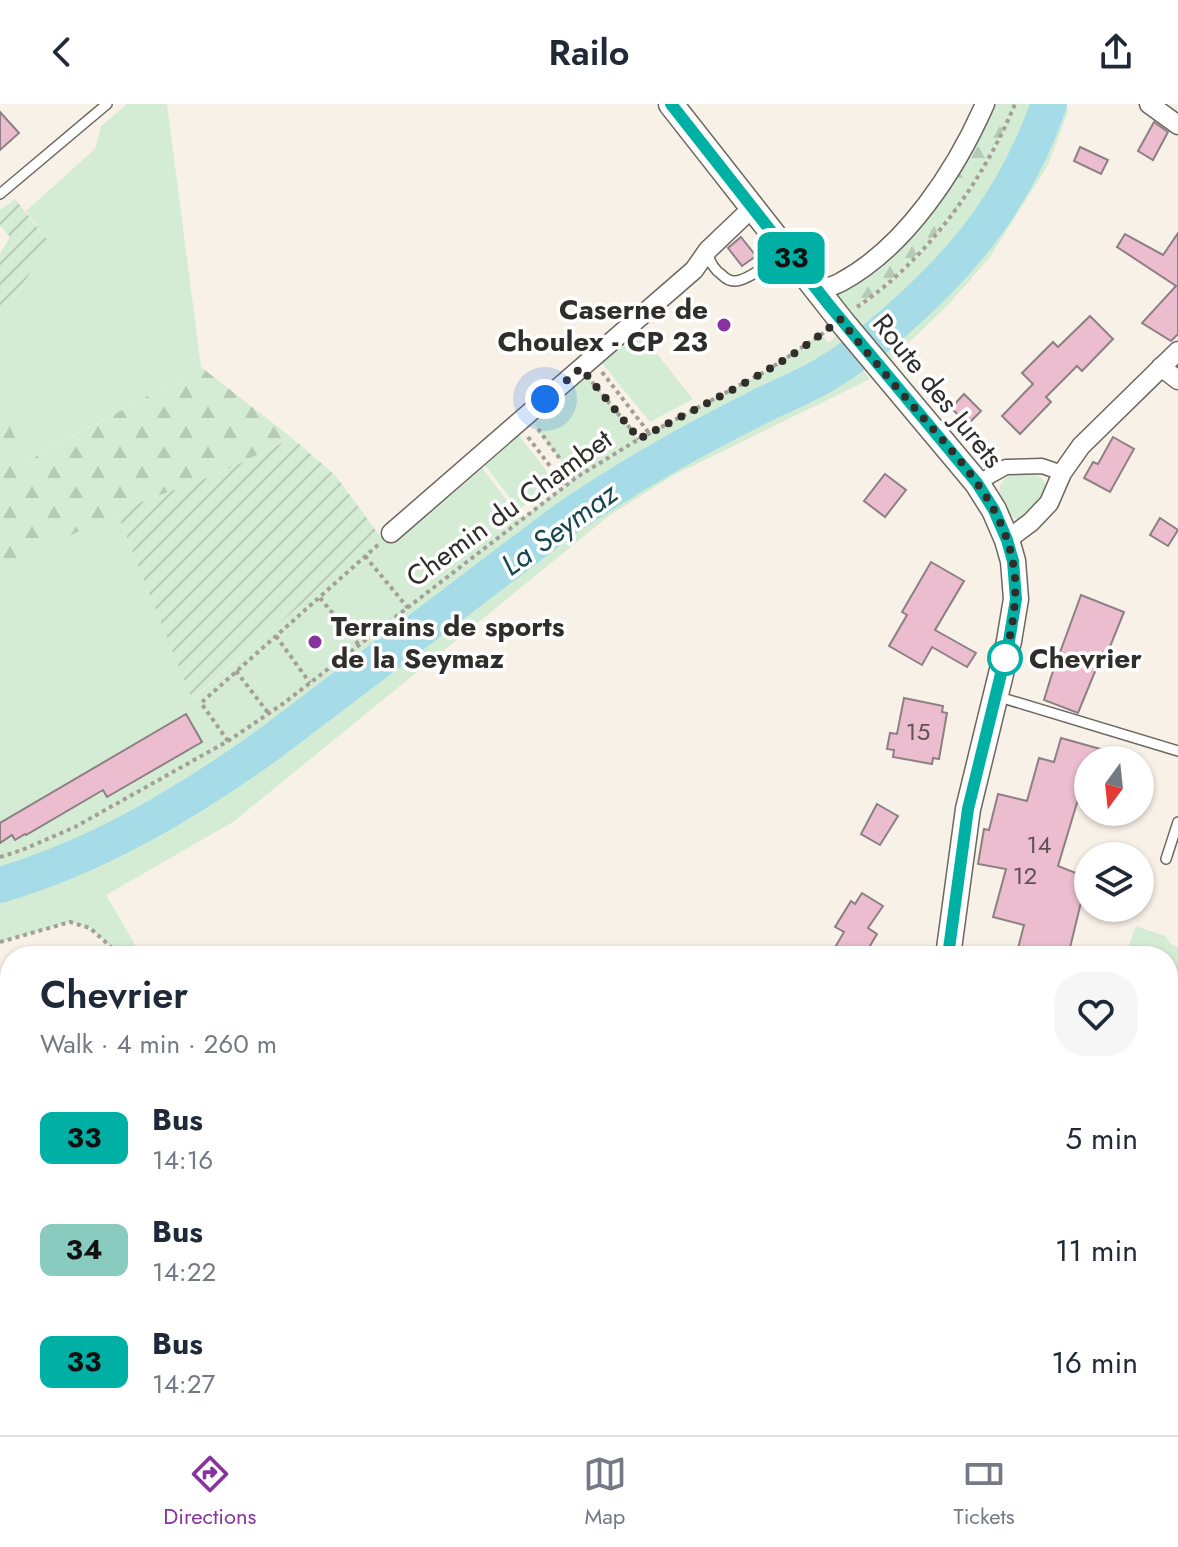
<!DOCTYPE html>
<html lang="en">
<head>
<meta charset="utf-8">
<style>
	body { margin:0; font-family:Jost,sans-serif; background:#f6f6f7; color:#1f2937; height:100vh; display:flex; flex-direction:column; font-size:30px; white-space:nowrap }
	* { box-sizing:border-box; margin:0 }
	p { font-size:26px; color:#747a83 }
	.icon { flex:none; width:44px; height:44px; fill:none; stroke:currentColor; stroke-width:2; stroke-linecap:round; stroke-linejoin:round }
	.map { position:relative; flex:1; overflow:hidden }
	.sheet { position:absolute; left:0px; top:842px; width:1178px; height:490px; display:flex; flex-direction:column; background:#fff; border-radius:32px 32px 0 0; box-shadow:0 2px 6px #0004 }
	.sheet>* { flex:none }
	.badge { padding:0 16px; border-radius:12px; font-size:28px; line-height:52px }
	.needle { width:52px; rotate:195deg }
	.fabs { position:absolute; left:1074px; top:642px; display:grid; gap:16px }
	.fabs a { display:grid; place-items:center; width:80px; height:80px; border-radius:50%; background:#fff; box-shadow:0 2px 6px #0004; font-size:40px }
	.you { position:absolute; width:40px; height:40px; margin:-20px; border:6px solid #fff; border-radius:50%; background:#1a73e8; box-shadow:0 0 0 12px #1a73e833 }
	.map>.badge { position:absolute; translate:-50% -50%; box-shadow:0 0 0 4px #fff }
	.round { display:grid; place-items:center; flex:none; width:84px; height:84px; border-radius:32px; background:#f6f6f7 }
	.overview { display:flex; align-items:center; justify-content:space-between; height:136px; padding:0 40px }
	h1 { font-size:38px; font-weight:600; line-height:60px }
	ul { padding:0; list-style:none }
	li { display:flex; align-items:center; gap:24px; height:112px; padding:0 40px }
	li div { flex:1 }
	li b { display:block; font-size:30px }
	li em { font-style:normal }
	li .badge { min-width:88px; font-weight:700; text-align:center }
	header { display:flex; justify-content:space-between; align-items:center; height:104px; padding:0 40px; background:#fff; font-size:36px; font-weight:600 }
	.menu { display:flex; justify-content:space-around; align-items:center; height:112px; border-top:2px solid #e0e1e3; background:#fff; font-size:22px; color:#747a83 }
	.menu a { display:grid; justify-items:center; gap:4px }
	.menu .selected { color:#8832a0 }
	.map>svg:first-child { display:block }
	.green { fill:#d4ecd4 }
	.forest { fill:url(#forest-firs) }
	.garden { fill:url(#garden-furrows) }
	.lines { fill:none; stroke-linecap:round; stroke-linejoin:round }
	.river { stroke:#a6dce8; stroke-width:36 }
	.building { fill:#ebbdcf; stroke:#8c8085; stroke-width:2 }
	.service-casing { stroke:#6d675f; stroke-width:12 }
	.pedestrian-casing { stroke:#6d675f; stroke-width:17 }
	.minor-casing { stroke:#6d675f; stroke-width:21 }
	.tertiary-casing { stroke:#6d675f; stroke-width:27 }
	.path { stroke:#a49f97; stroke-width:4; stroke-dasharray:4 4; stroke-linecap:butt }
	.service { stroke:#fff; stroke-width:9 }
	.pedestrian { stroke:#fff; stroke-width:14 }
	.minor { stroke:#fff; stroke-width:18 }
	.tertiary { stroke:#fff; stroke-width:24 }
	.line-casing { stroke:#fff; stroke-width:18 }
	.line { stroke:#00b0a4; stroke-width:12 }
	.walk { stroke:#302e2a; stroke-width:8; stroke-dasharray:0 14.4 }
	.poi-dot { fill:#8832a0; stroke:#fff; stroke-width:3 }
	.stop-dot { fill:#fff; stroke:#00b0a4; stroke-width:4 }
	.labels { text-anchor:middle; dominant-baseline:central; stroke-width:7; stroke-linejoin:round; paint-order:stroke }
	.number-label { font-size:24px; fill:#5f5253 }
	.poi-label { font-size:28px; font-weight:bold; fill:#302e2a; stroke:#fff; text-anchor:end }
	.street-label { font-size:28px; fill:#302e2a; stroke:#fff }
	.stop-label { font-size:28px; font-weight:bold; fill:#302e2a; stroke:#fff; text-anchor:start }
	.water-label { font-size:30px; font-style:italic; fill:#184751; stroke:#fff }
</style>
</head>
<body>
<header><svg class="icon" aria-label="back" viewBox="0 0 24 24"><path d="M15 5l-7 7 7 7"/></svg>Railo<svg class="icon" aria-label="share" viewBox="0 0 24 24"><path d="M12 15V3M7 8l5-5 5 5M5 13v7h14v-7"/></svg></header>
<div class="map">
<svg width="1178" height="1331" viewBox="0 0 1178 1331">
	<defs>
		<pattern id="forest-firs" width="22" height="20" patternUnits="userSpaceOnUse" patternTransform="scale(2)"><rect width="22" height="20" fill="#d4ecd4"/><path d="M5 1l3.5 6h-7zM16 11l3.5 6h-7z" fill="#b6cbb6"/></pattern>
		<pattern id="garden-furrows" width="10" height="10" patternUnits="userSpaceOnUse" patternTransform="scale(2)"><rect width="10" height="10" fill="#d4ecd4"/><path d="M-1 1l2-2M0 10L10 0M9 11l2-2" fill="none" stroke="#b6cbb6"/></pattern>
	</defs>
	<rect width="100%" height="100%" fill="#f8f1e7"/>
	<g class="green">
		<polygon points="127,0 167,0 201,263 25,358 0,301 0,218 49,138 26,107 95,45 101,22"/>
		<path d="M 1015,0 L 1066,0 L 1068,8 L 1048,61 L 990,153 L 950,199 L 891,256 L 849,209 C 924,159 981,83 1015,0 Z"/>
		<polygon points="638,226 693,295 650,318 601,258"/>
		<polygon points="821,230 828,239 836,232 870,275 674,371 610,411 233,718 106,791 133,837 140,852 121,852 90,824 70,818 0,838 0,470 116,407 193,595 472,351 521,415 574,375 531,316 585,269 639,335 768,266"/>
		<polygon points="518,330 555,378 519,406 484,360"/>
		<path d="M 1017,368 C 1064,369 1047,402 1017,415 L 1008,411 C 998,390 992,379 1017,368 Z"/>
		<polygon points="1136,822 1165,832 1171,840 1178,843 1178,969 1168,965 1168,852 1125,852"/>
		<polygon points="10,1178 10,1266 0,1274 0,1186"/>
		<polygon points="361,1322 446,1322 446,1325 436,1331 367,1331"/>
	</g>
	<g class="forest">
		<path d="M 985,0 L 1015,0 C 979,88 919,162 840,215 L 818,187 L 912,118 Z"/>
		<polygon points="201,263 292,334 218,370 116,407 0,470 0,301 26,358"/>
	</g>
	<g class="garden">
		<polygon points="15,95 49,138 0,218 0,150 10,133 0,121 0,106"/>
		<polygon points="292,334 335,371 380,432 192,595 116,407 218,370"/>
	</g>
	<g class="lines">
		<path class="river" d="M 0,781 C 98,752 187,699 269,640 L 563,417 C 624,375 687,339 753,306 C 778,293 805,283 829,268 C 853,254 875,235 897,216 C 969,153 1017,91 1049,0"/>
	</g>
	<g class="building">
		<polygon points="0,8 19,29 0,46"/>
		<polygon points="1154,18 1168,28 1153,56 1138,47"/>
		<polygon points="1080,43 1108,56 1101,70 1074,57"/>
		<polygon points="1178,129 1178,230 1171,237 1142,219 1176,182 1117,143 1125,130 1163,151"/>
		<polygon points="741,133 756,152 742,162 728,144"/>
		<polygon points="1090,212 1113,235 1082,267 1077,262 1046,293 1051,298 1020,330 1002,312 1033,280 1022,269 1053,238 1058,243"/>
		<polygon points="964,290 981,307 968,320 951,304"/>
		<polygon points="1113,333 1134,345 1110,388 1084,374 1093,358 1098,360"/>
		<polygon points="885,370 906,386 885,413 864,397"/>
		<polygon points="1160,414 1178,426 1168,442 1150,431"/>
		<polygon points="931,458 964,477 935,526 976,549 967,563 932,543 922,561 889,542 907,511 902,508"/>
		<polygon points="1081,491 1124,508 1107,550 1103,548 1078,609 1044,596 1051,573"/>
		<polygon points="904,594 943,602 942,608 947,609 939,655 933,654 932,660 893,653 894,646 887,645 890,629 897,630"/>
		<polygon points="186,610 202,638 107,693 103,686 26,731 25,730 15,736 12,731 0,739 0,719"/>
		<polygon points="1061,634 1122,651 1121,656 1088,656 1088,695 1079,692 1058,762 1088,774 1088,792 1083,790 1068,852 1016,852 1024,821 993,813 1006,765 978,760 984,725 989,726 998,690 1027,697 1039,654 1054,658"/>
		<polygon points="877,700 898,712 880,741 861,730"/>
		<polygon points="862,789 883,802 868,824 877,830 864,852 830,852 844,828 835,823 851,797 855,800"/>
	</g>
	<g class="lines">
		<g class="service-casing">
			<g id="service">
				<polyline points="0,90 107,0"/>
				<path d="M 708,150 C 710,159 715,166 722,171 C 725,174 730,177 734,177 C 747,178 775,155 786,147"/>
				<polyline points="996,592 1178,647"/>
				<polyline points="1166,755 1178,718"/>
				<polyline points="1169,1264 1178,1245"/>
				<polyline points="509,1322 512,1331"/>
				<polyline points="447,1331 460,1322"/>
			</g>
		</g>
		<g class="pedestrian-casing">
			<g id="pedestrian">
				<polyline points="977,379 1006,363 1042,362 1062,369"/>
				<polyline points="989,1322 991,1331"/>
			</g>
		</g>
		<g class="minor-casing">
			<g id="minor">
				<polyline points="1149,0 1178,21"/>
				<path d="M 818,187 C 825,184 834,182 841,178 C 906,143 956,66 985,0"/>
				<polyline points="1161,263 1178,276"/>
				<polyline points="391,429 694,166 708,146 752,104"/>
				<polyline points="1007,436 1031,418 1049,399 1062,369 1081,342 1178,247"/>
				<polyline points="862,1322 864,1331"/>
				<polyline points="1130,1322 1131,1331"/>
				<polyline points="805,1331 816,1322"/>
			</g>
		</g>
		<g class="tertiary-casing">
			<g id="tertiary">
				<polyline points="671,0 843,219 977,379 994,406 1007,436 1013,457 1016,495 1009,537 968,705 948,852"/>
				<polyline points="1168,1268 1178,1267"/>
			</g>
		</g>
		<g class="path">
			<path d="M 857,203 C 926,157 984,76 1015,0"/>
			<polyline points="602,268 649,329"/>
			<polyline points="592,278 639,335"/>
			<polyline points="538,325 575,375"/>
			<polyline points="528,333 565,382"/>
			<polyline points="365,452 408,504"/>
			<polyline points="320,494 359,541"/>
			<polyline points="276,532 310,579"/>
			<polyline points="236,567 269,610"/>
			<polyline points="228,637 201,599 379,440"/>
			<polyline points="0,753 22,746 75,723 228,637 284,599 577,373 639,335 768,266 825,228"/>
			<polyline points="0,838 70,818 90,824 121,852"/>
			<polyline points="1168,1160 1178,1164"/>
		</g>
		<use href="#service" class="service"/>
		<use href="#pedestrian" class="pedestrian"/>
		<use href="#minor" class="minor"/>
		<use href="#tertiary" class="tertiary"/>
	</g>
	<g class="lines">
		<g class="line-casing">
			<polyline id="line" points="671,0 829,201 977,379 994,406 1007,436 1013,457 1016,495 1009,537 968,705 948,852"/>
		</g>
		<use href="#line" class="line"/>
		<path class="walk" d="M 545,295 L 581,264 L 639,335 C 707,298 782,265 840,215 C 865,247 892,278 919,309 C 957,353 1003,400 1013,459 C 1019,491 1012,526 1005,554"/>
	</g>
	<g class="poi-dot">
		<circle cx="724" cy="221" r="8"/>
		<circle cx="315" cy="538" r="8"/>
	</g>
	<circle class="stop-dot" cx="1005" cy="554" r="16"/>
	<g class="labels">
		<g class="number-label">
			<text x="918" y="627">15</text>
			<text x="1039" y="740">14</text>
			<text x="1025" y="771">12</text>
		</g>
		<g class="poi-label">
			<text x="708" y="205">Caserne de<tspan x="708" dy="32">Choulex - CP 23</tspan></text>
			<text x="331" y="522" text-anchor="start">Terrains de sports<tspan x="331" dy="32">de la Seymaz</tspan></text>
		</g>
		<g class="street-label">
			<text transform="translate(938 287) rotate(51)">Route des Jurets</text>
			<text transform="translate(509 404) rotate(-36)">Chemin du Chambet</text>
		</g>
		<g class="stop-label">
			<text x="1029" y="554">Chevrier</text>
		</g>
		<g class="water-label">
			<text transform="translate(559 425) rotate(-36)">La Seymaz</text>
		</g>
	</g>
</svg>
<div class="fabs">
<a><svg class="needle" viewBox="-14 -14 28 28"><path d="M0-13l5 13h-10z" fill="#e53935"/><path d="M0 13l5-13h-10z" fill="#747a83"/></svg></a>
<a><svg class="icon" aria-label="layers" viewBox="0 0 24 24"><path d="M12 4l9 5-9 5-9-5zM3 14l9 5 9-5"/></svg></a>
</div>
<div class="you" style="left:545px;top:295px"></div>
<b class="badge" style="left:791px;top:154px;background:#00b0a4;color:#111">33</b>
<section class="sheet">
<div class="overview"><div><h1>Chevrier</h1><p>Walk · 4 min · 260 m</p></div><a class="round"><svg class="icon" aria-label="heart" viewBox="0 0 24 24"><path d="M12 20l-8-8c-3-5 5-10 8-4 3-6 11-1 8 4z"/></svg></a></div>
<ul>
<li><span class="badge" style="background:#00b0a4;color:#111">33</span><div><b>Bus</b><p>14:16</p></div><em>5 min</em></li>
<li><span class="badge" style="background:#89cbbe;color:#111">34</span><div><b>Bus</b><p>14:22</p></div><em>11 min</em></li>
<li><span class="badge" style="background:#00b0a4;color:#111">33</span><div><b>Bus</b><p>14:27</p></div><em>16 min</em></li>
</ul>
</section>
</div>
<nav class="menu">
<a class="selected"><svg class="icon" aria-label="directions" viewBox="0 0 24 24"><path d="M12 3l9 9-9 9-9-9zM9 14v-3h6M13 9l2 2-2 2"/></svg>Directions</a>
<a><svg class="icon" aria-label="map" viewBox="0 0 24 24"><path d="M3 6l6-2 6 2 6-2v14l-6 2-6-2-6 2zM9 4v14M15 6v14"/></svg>Map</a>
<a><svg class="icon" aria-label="tickets" viewBox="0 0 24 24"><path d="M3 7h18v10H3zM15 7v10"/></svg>Tickets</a>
</nav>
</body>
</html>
